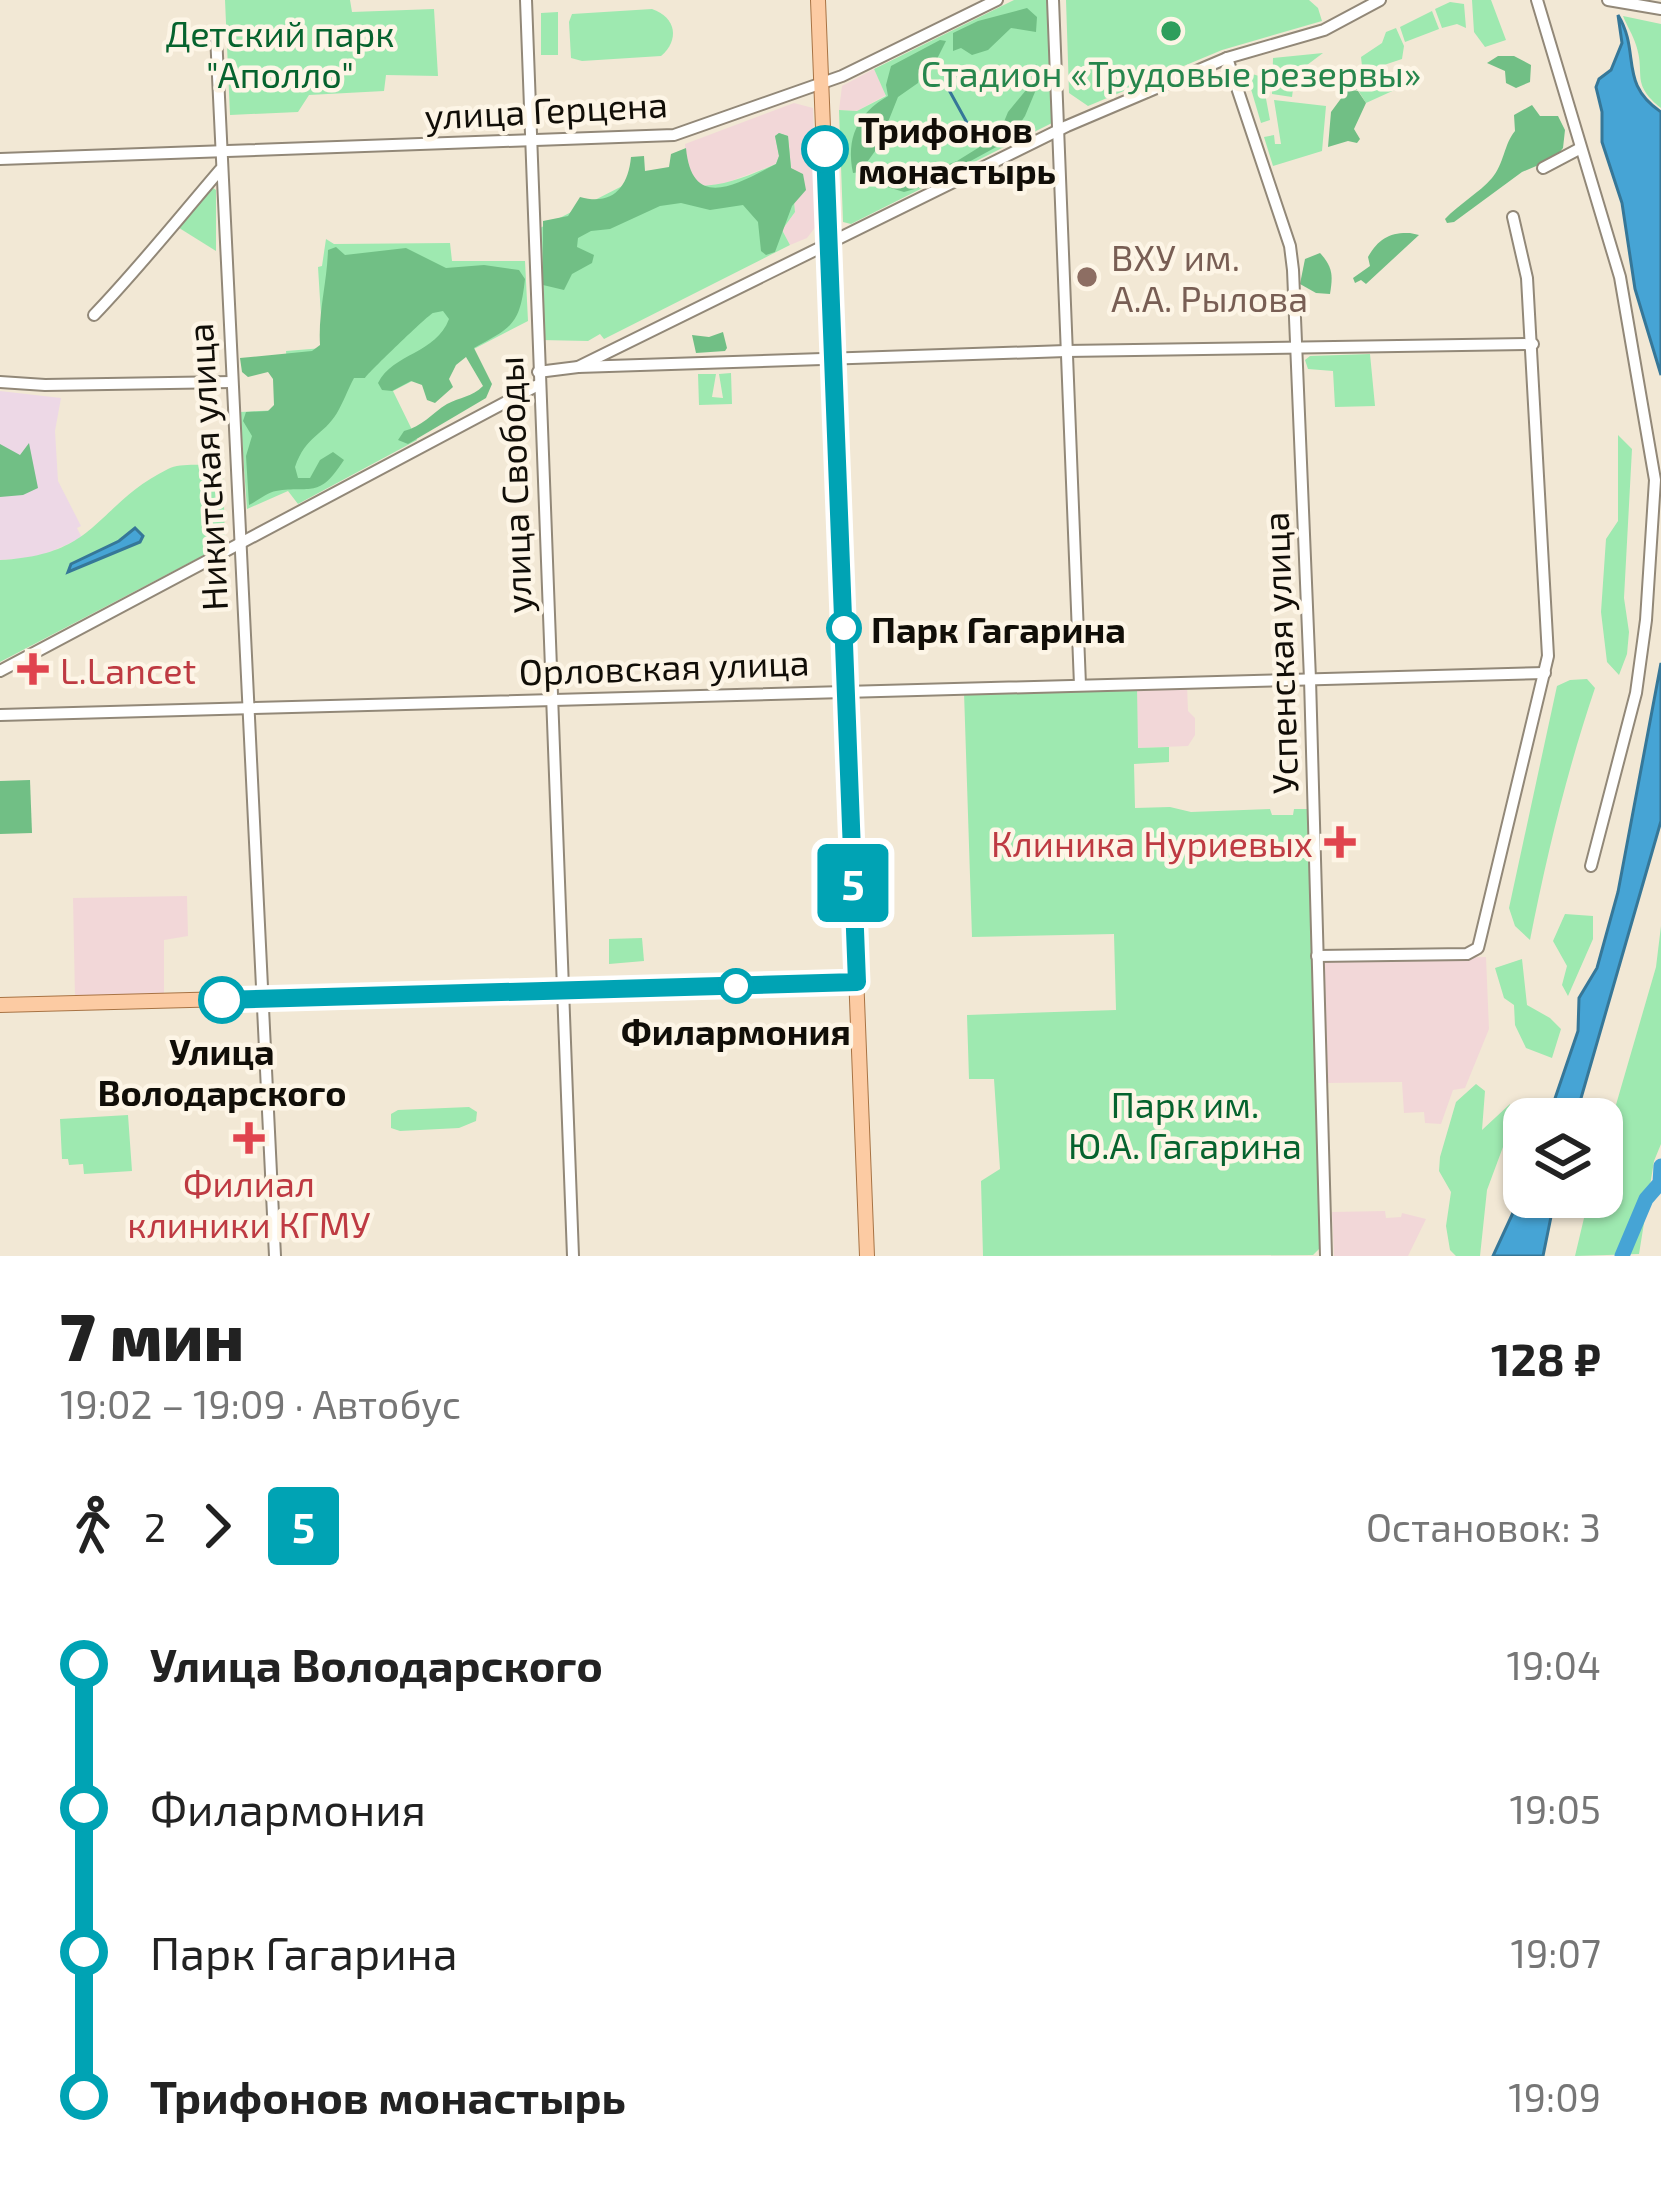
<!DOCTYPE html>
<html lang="ru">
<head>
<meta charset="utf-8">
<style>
	body { margin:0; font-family:"Exo 2",sans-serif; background:#f6f6f6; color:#222; height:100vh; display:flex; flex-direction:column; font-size:45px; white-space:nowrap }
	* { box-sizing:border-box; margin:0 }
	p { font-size:39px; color:#767676 }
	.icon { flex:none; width:66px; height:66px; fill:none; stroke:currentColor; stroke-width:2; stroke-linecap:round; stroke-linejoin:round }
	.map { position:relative; height:1256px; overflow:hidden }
	.drawer { display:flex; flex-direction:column; background:#fff; flex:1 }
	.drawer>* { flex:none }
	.badge { padding:0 24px; border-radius:9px; font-size:42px; line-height:78px }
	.buttons { position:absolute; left:1503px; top:1098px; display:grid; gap:24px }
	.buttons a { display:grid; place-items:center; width:120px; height:120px; border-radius:24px; background:#fff; box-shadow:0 3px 9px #0004; font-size:60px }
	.map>.badge { position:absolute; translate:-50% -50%; box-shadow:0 0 0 6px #fff }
	.legs { display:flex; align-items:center; gap:18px; height:132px; padding:0 60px; font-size:39px }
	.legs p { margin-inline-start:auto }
	.summary { display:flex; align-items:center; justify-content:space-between; height:204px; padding:0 60px }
	h1 { font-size:66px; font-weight:800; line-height:90px }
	ul { padding:0 60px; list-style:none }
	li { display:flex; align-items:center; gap:42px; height:144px; font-size:45px }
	li i { display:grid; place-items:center; width:18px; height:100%; margin:0 15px; background:currentColor }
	li i::after { content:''; width:30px; height:30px; margin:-15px; border:9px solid; border-radius:50%; background:#fff }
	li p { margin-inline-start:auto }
	li:first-child i { background:linear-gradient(#0000 50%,currentColor 0) }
	li:last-child i { background:linear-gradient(currentColor 50%,#0000 0) }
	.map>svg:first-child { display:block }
	.commercial { fill:#f2d7d8 }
	.medical { fill:#edd8e6 }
	.green { fill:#9ee9b0 }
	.forest { fill:#71bf85 }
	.water { fill:#46a4d5; stroke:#367798; stroke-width:3 }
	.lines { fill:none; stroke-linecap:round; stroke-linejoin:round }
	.stream { stroke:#367798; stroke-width:3 }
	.river { stroke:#46a4d5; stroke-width:15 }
	.minor-casing { stroke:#928878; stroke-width:14 }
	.major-casing { stroke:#a87344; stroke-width:16 }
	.minor { stroke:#fff; stroke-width:10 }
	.major { stroke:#fccba3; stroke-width:14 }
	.line-1-casing { stroke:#fff; stroke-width:27 }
	.line-1 { stroke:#00a3b4; stroke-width:18 }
	.leisure-dot { fill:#2e9e5b; stroke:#fdf5e6; stroke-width:4.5 }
	.stop-1-dot { fill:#fff; stroke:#00a3b4; stroke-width:6 }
	.education-dot { fill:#8d6e63; stroke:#fdf5e6; stroke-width:4.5 }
	.health-dot { fill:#e0444e; stroke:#fdf5e6; stroke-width:4.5 }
	.labels { text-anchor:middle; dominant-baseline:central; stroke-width:9; stroke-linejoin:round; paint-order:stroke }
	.park-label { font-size:36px; fill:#06632e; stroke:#fdf5e6 }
	.leisure-label { font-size:36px; fill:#27864d; stroke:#fdf5e6 }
	.street-label { font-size:36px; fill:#110e08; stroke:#fdf5e6 }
	.stop-label { font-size:36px; font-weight:bold; fill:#110e08; stroke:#fdf5e6; text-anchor:start }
	.education-label { font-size:36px; fill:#785e54; stroke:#fdf5e6; text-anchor:start }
	.health-label { font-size:36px; fill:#be3a42; stroke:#fdf5e6; text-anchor:start }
</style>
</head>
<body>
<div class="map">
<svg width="1661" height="1256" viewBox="0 0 1661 1256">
	<rect width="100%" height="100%" fill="#f2e8d5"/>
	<g class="commercial">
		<polygon points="874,69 886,95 857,111 839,110 842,86"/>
		<polygon points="794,103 813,108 817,225 807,238 790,245 782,230 795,212 788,136 776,164 718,186 698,186 688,175 685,144"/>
		<polygon points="1187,685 1188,711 1195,718 1195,735 1188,746 1137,748 1137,687"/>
		<polygon points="187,896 188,936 164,940 164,995 75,998 73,898"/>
		<polygon points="1486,957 1489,1029 1465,1088 1453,1090 1441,1124 1425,1123 1424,1112 1404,1113 1402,1082 1327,1083 1323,961"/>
		<polygon points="1385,1211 1386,1218 1401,1217 1402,1213 1426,1219 1408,1256 1334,1256 1332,1212"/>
	</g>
	<polygon class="medical" points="0,391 61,398 55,431 58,481 81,526 77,528 82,538 36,558 0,560"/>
	<g class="green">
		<polygon points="225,0 350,0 352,12 434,9 438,76 386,75 384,91 309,95 298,112 230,115"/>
		<polygon points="1014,0 1048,0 1052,123 851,224 843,222 839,110 857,111 886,96 874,69"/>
		<polygon points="1066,0 1309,0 1318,8 1322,21 1222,50 1088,106 1069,93"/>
		<polygon points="1472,0 1491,0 1506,40 1485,47 1474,32"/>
		<polygon points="1450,2 1464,4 1466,28 1457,24 1442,28 1435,9"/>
		<path d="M 652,9 C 676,17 680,40 661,56 L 582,61 L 571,58 L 569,22 L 572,14 Z"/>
		<polygon points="1432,11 1439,29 1405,42 1400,27"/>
		<polygon points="558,12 558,55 541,55 541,13"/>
		<path d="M 1623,16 L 1661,24 L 1661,108 C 1630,83 1646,75 1636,45 C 1633,35 1627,26 1623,16 Z"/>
		<polygon points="1396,28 1404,46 1402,59 1369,70 1362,66 1361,57 1382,43 1386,32"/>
		<polygon points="1323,53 1295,74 1292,97 1272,94 1273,58"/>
		<polygon points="1246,72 1262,77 1270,120 1261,123"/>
		<path d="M 1406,74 L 1411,76 L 1410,83 L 1366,103 L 1358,90 L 1348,89 L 1340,97 C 1361,68 1367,83 1394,77 L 1395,81 Z"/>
		<polygon points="1274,100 1326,106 1322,151 1273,166 1264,137 1274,135 1275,144 1281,144"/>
		<path d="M 779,133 L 788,136 L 795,212 L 782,230 L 790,245 L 604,339 L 600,334 L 588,341 L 541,340 L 538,229 L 634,180 L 688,175 L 693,176 L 698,186 C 727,186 750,175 776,164 L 779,156 L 775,136 Z"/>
		<polygon points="213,188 216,190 216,251 176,226 205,192"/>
		<polygon points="326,239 334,244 450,243 452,261 525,261 528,321 393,391 417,440 298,504 288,491 247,509 240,412 280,410 290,406 286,351 323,348 318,267 322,266"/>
		<polygon points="1370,354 1375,406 1335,407 1333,371 1308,369 1305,360 1310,356"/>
		<polygon points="731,373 732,404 699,405 698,374 716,374 712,397 723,398 719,374"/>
		<polygon points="1618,435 1632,449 1624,598 1629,632 1627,654 1619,675 1607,662 1601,612 1606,539 1618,521"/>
		<path d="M 223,465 L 225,544 L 0,662 L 0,560 C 100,555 94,506 168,469 C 182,462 207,466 223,465 Z"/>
		<path d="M 1587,679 L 1595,688 C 1567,771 1547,854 1530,940 L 1515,926 L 1509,908 L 1557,686 L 1570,680 Z"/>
		<polygon points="1137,687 1138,748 1169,747 1169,762 1134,764 1135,808 1170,807 1191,812 1270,809 1272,815 1293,815 1294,809 1309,809 1323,1245 1313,1255 983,1256 981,1181 1000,1169 994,1079 969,1079 967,1015 1116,1010 1114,934 972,937 964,692"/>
		<polygon points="1565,914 1593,916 1593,939 1568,996 1562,985 1567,966 1553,941"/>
		<polygon points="1661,926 1661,1144 1654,1161 1639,1254 1575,1256 1589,1197 1602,1197 1602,1153 1656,967"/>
		<polygon points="642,938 644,961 609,964 609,939"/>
		<polygon points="1522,959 1527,1005 1550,1018 1561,1029 1552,1058 1526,1048 1515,1025 1514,1005 1504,998 1495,968"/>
		<polygon points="1476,1084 1485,1091 1482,1130 1510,1104 1513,1120 1487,1190 1480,1256 1456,1256 1450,1250 1446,1226 1451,1192 1439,1171 1440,1157 1456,1102"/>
		<polygon points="469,1107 477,1112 476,1121 459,1128 400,1131 391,1128 391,1114 398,1110"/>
		<polygon points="128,1115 132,1171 84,1174 83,1164 69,1165 68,1159 62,1159 60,1119"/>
	</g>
	<g class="forest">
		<polygon points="1027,8 1037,17 1036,32 1011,28 988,50 972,55 961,48 953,51 953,33 978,21"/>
		<path d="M 940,40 L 946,41 L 936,61 L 919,72 L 918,83 L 898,97 L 878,147 L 860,172 L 853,173 C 846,138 857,114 888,96 L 886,85 L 891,66 Z"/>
		<polygon points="1498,56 1514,56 1531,65 1530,82 1516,88 1506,83 1505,71 1487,63"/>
		<polygon points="1036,64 1040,80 1025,116 1009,140 925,186 904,192 874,183 874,179 899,184 957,161 978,148 1001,129 1008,112 1031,84"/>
		<polygon points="1348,89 1358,91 1366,103 1354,129 1360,139 1357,143 1348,141 1328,147 1331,112"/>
		<path d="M 1532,105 L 1540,116 L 1558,116 L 1565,130 L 1563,148 L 1555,158 L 1522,172 L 1454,222 L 1447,223 L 1445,219 C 1459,204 1479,193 1492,178 C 1504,164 1504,144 1515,131 L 1514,115 Z"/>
		<path d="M 779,133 L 788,136 L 791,168 L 803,174 L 806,190 L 792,206 L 775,252 L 766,255 L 761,251 L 758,222 L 743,205 L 710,210 L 681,203 L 660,206 L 610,229 L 591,231 L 578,238 L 577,247 L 594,255 L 592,263 L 572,274 L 564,290 L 543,285 L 543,221 L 568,216 L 580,197 C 612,206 628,188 631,157 L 644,156 L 645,171 L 669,167 L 671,154 L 686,148 C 692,213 739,183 776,164 L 779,156 L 775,136 Z"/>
		<path d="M 1410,233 L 1419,235 L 1366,284 L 1361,280 L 1355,283 L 1353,278 L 1370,266 L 1368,257 C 1378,239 1390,232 1410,233 Z"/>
		<path d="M 336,247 L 345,255 L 406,248 L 446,268 L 484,265 L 519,270 L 525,279 C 520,325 512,327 474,348 L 492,384 L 486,398 L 408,444 L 398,440 L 404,431 C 422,427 432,413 447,404 C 460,397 472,397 483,386 L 466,357 L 456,365 L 449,379 L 453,387 L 435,403 L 427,400 L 422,385 L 411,381 L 392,391 L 382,390 L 378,383 C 393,353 436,354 449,319 L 443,311 C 440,312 436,312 433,313 C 428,315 368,373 365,378 L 354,378 C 348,389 343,403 337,413 C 323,436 306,435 295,467 L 298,478 L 310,478 L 320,460 L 333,452 L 344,460 C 318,500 312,485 276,491 C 268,492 257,501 249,505 L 246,456 L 252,436 L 243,421 L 246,412 L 268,411 L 274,405 L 273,379 L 268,372 L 248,377 L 242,372 L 240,358 L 312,351 L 320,345 C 318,312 327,283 328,250 Z"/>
		<path d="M 1320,253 C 1333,267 1333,276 1330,294 L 1316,293 L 1300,284 L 1305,259 Z"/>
		<polygon points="723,332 727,348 725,351 696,353 692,335 709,337"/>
		<polygon points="29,443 38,488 23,495 0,497 0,444 20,455"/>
		<polygon points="30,780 32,833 0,834 0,781"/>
	</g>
	<g class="water">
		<path d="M 1618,15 C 1641,53 1618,83 1661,112 L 1661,375 L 1635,289 L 1622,203 L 1602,142 L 1602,112 L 1596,87 L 1599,79 L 1611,70 L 1622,43 Z"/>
		<polygon points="135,528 143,536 140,542 68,572 71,564 119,541"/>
		<polygon points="1661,663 1661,821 1575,1119 1548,1119 1578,1031 1579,998 1597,968 1618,892"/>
		<polygon points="1524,1189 1524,1197 1555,1197 1543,1256 1493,1256"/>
	</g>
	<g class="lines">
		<polyline class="stream" points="949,90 971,130"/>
		<polyline class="river" points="1622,1256 1646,1199 1660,1183 1661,1166"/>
		<g class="minor-casing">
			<g id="minor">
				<polyline points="526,0 573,1256"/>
				<polyline points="1053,0 1080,685"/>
				<polyline points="1537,0 1620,277 1655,480 1646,620 1636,693 1591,866"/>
				<polyline points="1608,0 1661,9"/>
				<polyline points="216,35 275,1256"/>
				<polyline points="1227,58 1290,246 1293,270 1310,679 1326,1256"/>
				<polyline points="0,159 674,135 842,76 997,0"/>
				<polyline points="1543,168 1579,149"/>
				<path d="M 94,315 C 139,268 178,219 220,170"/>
				<polyline points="578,367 1066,351 1533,344"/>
				<polyline points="538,372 578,367 1067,126 1227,58 1324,30 1380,0"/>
				<polyline points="0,382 45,385 232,382"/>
				<polyline points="0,671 538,385"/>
				<polyline points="0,715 1545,673"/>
				<polyline points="1317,956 1467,954 1478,948 1480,940 1548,656 1527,278 1513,217"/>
			</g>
		</g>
		<g class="major-casing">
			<g id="major">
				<polyline points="818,0 867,1256"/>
				<polyline points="0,1005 857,982"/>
			</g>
		</g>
		<use href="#minor" class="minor"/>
		<use href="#major" class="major"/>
	</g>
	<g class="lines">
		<g class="line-1-casing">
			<polyline id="line-1" points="222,1000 857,982 825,149"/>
		</g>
		<use href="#line-1" class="line-1"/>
	</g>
	<circle class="leisure-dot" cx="1171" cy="31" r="12"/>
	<g class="stop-1-dot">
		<circle cx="825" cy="149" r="21"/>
		<circle cx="844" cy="628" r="15"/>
		<circle cx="736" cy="986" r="15"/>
		<circle cx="222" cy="1000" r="21"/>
	</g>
	<circle class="education-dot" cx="1087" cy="277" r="12"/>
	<g class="health-dot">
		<path d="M27 651h12v12h12v12h-12v12h-12v-12h-12v-12h12z"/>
		<path d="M1334 824h12v12h12v12h-12v12h-12v-12h-12v-12h12z"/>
		<path d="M243 1120h12v12h12v12h-12v12h-12v-12h-12v-12h12z"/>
	</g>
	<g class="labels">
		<g class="park-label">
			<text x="280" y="32">Детский парк<tspan x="280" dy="41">"Аполло"</tspan></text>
			<text x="1185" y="1103">Парк им.<tspan x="1185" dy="41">Ю.А. Гагарина</tspan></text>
		</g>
		<g class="leisure-label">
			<text x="1171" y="72">Стадион «Трудовые резервы»</text>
		</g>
		<g class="street-label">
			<text transform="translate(546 109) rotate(-3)">улица Герцена</text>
			<text transform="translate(206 467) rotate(-93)">Никитская улица</text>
			<text transform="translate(513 485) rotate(-92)">улица Свободы</text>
			<text transform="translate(1279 653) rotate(-92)">Успенская улица</text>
			<text transform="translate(664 666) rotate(-2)">Орловская улица</text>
		</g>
		<g class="stop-label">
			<text x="858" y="128">Трифонов<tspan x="858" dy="41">монастырь</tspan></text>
			<text x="871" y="628">Парк Гагарина</text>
			<text x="736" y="1030" text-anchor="middle">Филармония</text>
			<text x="222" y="1050" text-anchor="middle">Улица<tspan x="222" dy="41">Володарского</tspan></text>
		</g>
		<g class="education-label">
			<text x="1111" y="256">ВХУ им.<tspan x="1111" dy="41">А.А. Рылова</tspan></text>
		</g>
		<g class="health-label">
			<text x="60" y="669">L.Lancet</text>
			<text x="1313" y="842" text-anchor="end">Клиника Нуриевых</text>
			<text x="249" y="1182" text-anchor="middle">Филиал<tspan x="249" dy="41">клиники КГМУ</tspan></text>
		</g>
	</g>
</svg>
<div class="buttons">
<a><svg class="icon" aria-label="layers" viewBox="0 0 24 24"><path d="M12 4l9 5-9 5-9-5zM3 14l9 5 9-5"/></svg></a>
</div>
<b class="badge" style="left:853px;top:883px;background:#00a3b4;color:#fff">5</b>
</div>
<section class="drawer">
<div class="summary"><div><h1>7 мин</h1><p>19:02 – 19:09 · Автобус</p></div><b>128 ₽</b></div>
<div class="legs"><svg class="icon" aria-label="walk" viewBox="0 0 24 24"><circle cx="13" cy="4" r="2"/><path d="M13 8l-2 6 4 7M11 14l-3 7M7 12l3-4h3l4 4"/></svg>2<svg class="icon" aria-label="forward" viewBox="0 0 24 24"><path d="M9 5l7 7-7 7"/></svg><b class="badge" style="background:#00a3b4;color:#fff">5</b><p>Остановок: 3</p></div>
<ul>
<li><i style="color:#00a3b4"></i><b>Улица Володарского</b><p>19:04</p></li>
<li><i style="color:#00a3b4"></i><span>Филармония</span><p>19:05</p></li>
<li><i style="color:#00a3b4"></i><span>Парк Гагарина</span><p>19:07</p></li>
<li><i style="color:#00a3b4"></i><b>Трифонов монастырь</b><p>19:09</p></li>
</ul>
</section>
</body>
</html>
